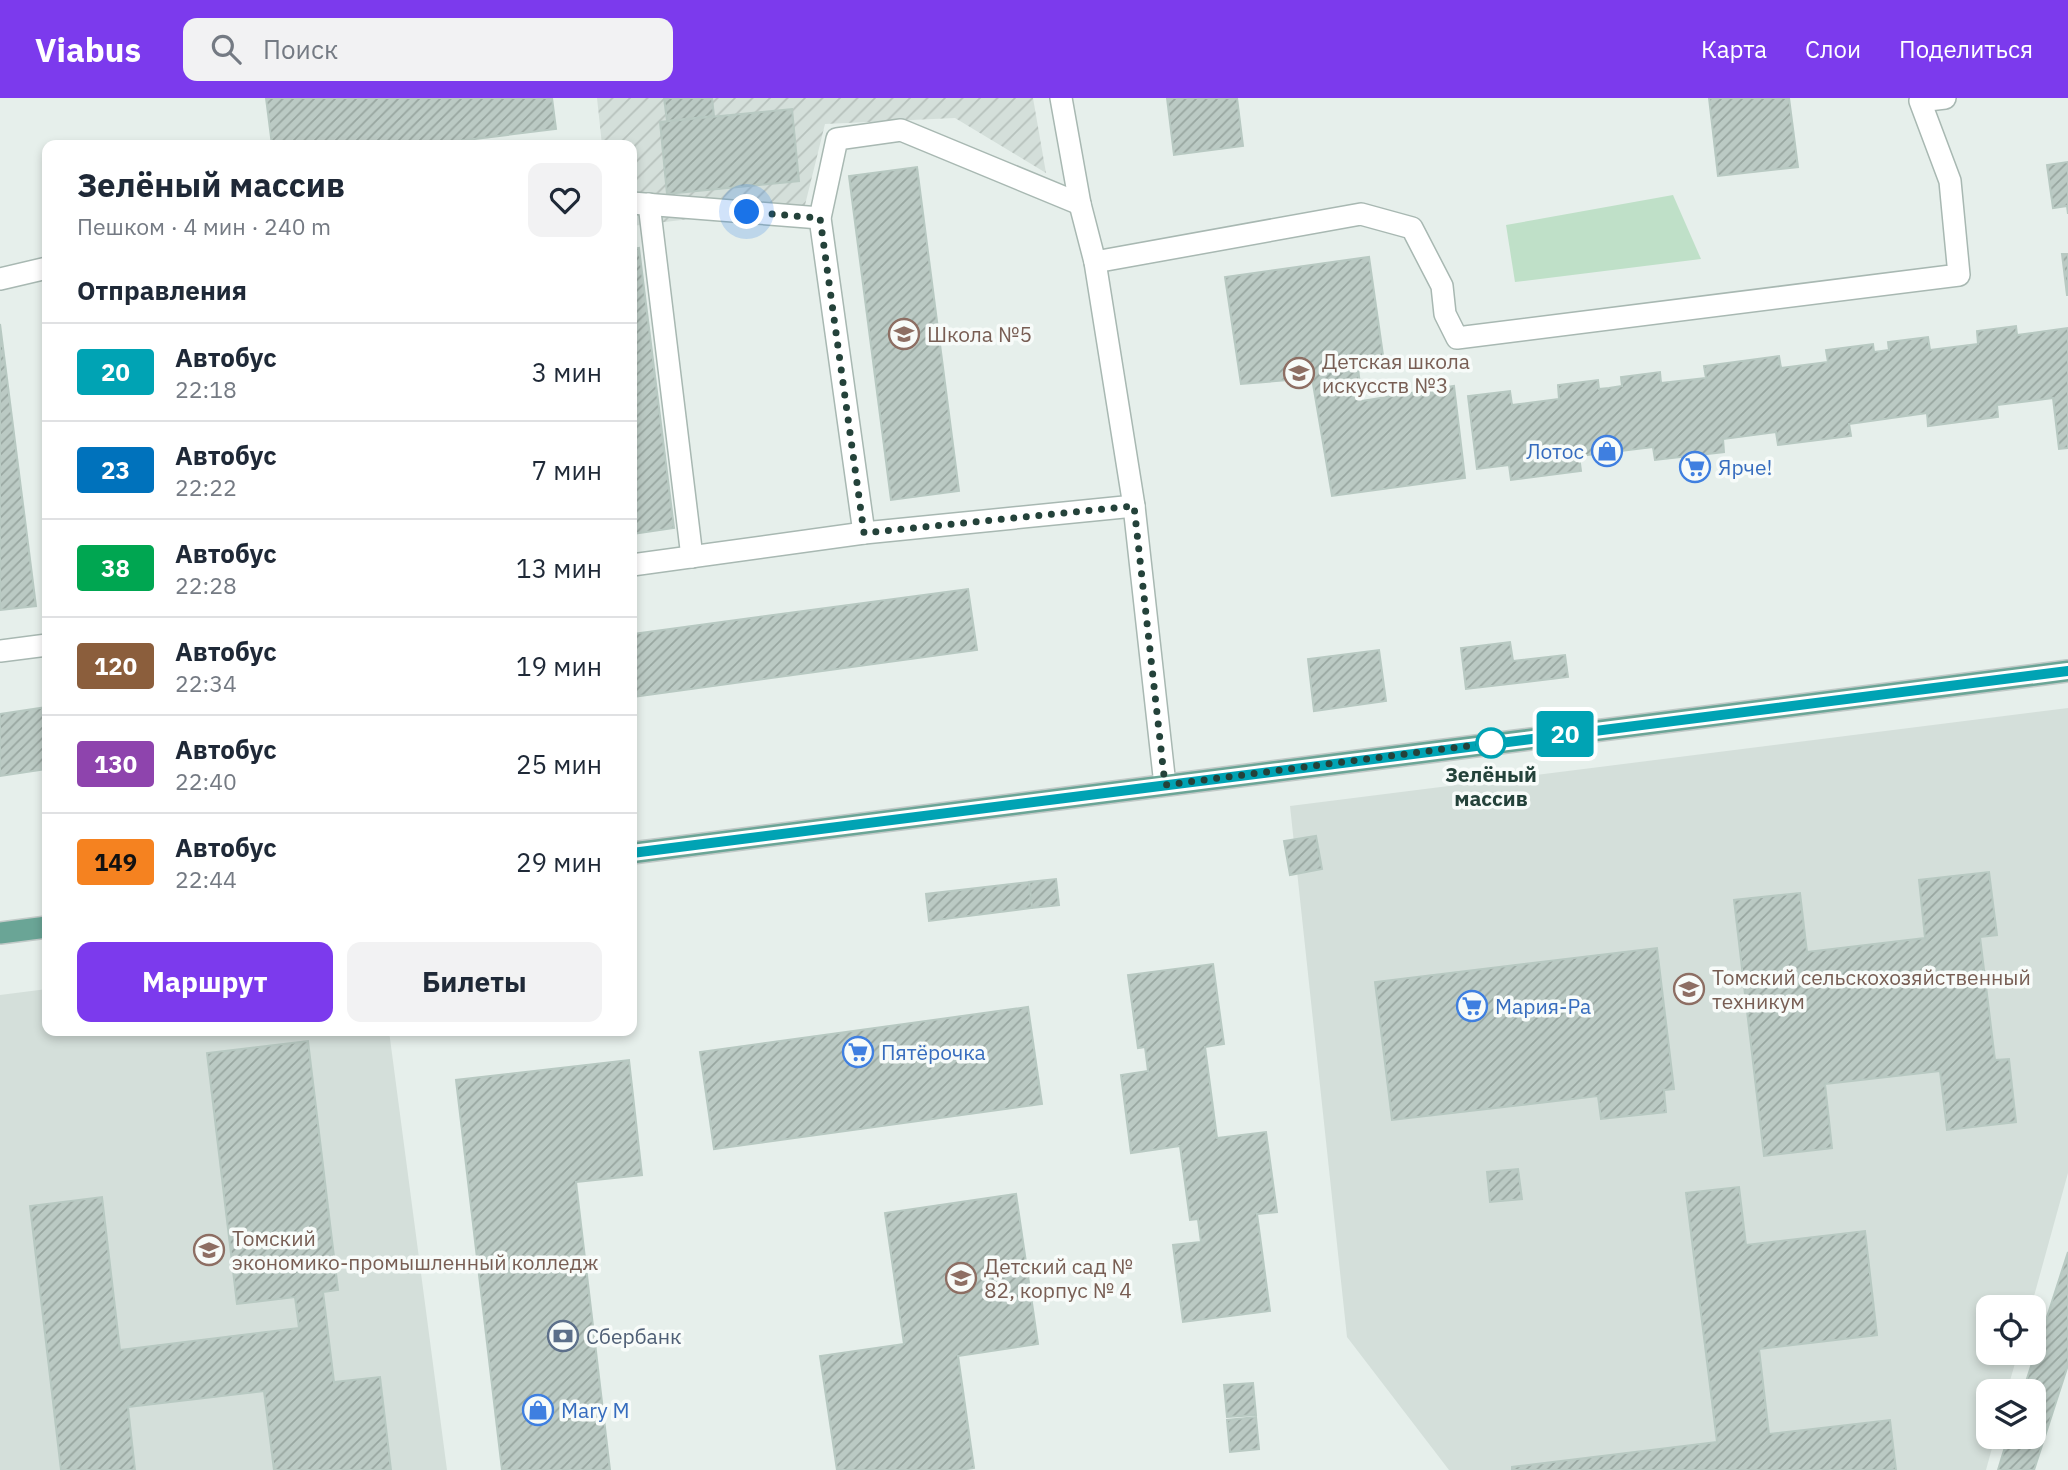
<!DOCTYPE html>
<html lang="ru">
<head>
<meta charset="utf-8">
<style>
	body { margin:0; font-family:"IBM Plex Sans",sans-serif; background:#f2f2f3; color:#1f2937; height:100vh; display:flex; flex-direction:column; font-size:26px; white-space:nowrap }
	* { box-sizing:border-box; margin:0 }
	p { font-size:23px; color:#747a83 }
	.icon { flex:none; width:38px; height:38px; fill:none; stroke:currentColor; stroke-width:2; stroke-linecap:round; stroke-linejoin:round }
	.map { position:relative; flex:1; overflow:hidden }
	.details { position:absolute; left:42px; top:42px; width:595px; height:896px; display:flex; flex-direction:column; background:#fff; border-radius:14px; box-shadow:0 4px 10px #0003 }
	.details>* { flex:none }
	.badge { padding:0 14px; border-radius:5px; font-size:24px; line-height:46px }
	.fabs { position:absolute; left:1976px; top:1197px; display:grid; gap:14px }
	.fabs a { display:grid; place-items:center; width:70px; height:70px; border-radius:14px; background:#fff; box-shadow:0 4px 10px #0003; font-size:35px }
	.you { position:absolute; width:35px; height:35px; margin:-18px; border:5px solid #fff; border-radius:50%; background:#1a73e8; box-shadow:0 0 0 10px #1a73e833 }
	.map>.badge { position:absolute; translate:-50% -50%; box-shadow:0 0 0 4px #fff }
	h2 { padding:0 35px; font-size:26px; line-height:63px }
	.round { display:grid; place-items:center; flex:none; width:74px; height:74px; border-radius:14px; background:#f2f2f3 }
	.overview { display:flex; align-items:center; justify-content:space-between; height:119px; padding:0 35px }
	h1 { font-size:33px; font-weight:700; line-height:52px }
	.primary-button { display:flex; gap:14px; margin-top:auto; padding:14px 35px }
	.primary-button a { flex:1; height:80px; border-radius:14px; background:#7c3aed; color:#fff; font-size:28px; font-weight:700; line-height:80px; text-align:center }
	.primary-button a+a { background:#f2f2f3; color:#1f2937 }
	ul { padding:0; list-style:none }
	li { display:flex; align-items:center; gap:21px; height:98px; padding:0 35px; border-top:2px solid #e0e1e3 }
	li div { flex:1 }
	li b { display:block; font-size:26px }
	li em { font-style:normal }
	li .badge { min-width:77px; font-weight:700; text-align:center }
	header { display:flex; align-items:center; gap:42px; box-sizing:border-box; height:98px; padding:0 35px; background:#7c3aed; color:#fff }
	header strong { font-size:33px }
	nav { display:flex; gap:38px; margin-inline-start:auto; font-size:24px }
	.search { width:490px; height:63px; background:#f2f2f3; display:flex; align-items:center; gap:18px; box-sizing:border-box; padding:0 24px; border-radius:14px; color:#747a83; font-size:26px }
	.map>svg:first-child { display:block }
	.built { fill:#d4dfda }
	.industrial { fill:url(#industrial-furrows) }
	.park { fill:#bfe0c8 }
	.building { fill:url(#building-hatch); stroke:#b8c9c2; stroke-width:2 }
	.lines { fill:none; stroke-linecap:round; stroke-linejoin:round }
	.minor-casing { stroke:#a8b8b2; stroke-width:24 }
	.major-casing { stroke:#c2cac8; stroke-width:24 }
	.minor { stroke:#fff; stroke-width:21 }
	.major { stroke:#6aa596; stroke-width:21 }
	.line-casing { stroke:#fff; stroke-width:16 }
	.line { stroke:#00a3b4; stroke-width:10 }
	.walk { stroke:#24423a; stroke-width:7; stroke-dasharray:0 12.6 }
	.stop-dot { fill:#fff; stroke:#00a3b4; stroke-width:3.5 }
	.labels { text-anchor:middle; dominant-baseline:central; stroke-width:7; stroke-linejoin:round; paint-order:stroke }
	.education-label { font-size:21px; fill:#785e54; stroke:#f7fbf9; text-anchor:start }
	.shop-label { font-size:21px; fill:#366cbe; stroke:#f7fbf9; text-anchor:start }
	.stop-label { font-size:21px; font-weight:bold; fill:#24423a; stroke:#f7fbf9 }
	.service-label { font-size:21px; fill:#4e5e75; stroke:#f7fbf9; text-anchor:start }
</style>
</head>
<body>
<header>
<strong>Viabus</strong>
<div class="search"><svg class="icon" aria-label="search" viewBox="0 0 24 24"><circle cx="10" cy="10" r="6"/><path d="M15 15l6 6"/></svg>Поиск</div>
<nav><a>Карта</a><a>Слои</a><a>Поделиться</a></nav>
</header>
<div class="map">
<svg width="2068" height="1372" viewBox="0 0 2068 1372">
	<defs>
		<pattern id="industrial-furrows" width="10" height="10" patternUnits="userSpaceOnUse" patternTransform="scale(1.75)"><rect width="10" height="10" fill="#d4dfda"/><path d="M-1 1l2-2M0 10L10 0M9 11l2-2" fill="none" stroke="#b6c1bc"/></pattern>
		<pattern id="building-hatch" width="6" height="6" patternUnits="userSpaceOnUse" patternTransform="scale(1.75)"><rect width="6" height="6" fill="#bbcac4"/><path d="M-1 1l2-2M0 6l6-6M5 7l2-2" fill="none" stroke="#98a6a0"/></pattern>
	</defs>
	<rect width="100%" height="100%" fill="#e6efeb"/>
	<g class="built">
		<polygon points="2068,610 2068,1075 2031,1209 1988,1209 1988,1255 2018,1255 2007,1293 1988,1293 1988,1339 1995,1339 1986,1372 1449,1372 1347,1239 1290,708"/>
		<polygon points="47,891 47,933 389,933 447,1372 0,1372 0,897"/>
	</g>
	<polygon class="industrial" points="597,0 1033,0 1046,75 955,20 825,26 805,107 632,128 632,47 602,47"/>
	<polygon class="park" points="1673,97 1701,161 1515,184 1506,127"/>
	<g class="building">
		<polygon points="266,0 552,0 556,31 425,47 272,47"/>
		<polygon points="664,0 712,0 714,18 667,23"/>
		<polygon points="1167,0 1237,0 1243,48 1174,57"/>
		<polygon points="1709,0 1789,0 1798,69 1718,78"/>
		<polygon points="792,11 799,83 667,96 660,24"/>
		<polygon points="2068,64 2068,116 2067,108 2053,110 2047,67"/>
		<polygon points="917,69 959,393 891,402 849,78"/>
		<polygon points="639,150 674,430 632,436 632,151"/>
		<polygon points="2062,156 2068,156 2068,197 2067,197"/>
		<polygon points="1369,159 1384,264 1358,270 1362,303 1454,288 1465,380 1332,398 1312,280 1241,286 1225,179"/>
		<polygon points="0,226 36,508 0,512"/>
		<polygon points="2016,228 2017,237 2068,230 2068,350 2059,351 2053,300 1997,307 1998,319 1928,328 1927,315 1849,326 1851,338 1778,347 1776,334 1723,341 1724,354 1655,362 1653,349 1579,358 1581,373 1511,382 1509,367 1477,371 1468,298 1510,293 1512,307 1559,301 1558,287 1598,282 1599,291 1609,290 1622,288 1621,279 1660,274 1661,285 1706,280 1704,268 1779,258 1781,270 1828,264 1826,252 1873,246 1874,254 1889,252 1888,244 1928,239 1930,252 1978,246 1977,233"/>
		<polygon points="968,491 977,552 632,599 632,536"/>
		<polygon points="1510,544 1513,563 1565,557 1568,579 1466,591 1461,550"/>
		<polygon points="1379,552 1386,603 1314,613 1308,561"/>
		<polygon points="47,609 47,671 0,678 0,616"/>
		<polygon points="1316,738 1322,771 1290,777 1284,743"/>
		<polygon points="1989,774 1997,837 1980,839 1995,962 2009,961 2016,1024 1947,1032 1940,973 1825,986 1832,1050 1764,1058 1734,802 1800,795 1807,854 1925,840 1919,782"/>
		<polygon points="1056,781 1059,807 1032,810 1029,784"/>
		<polygon points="1029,784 1032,810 929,823 926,796"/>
		<polygon points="1657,850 1674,991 1664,992 1666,1014 1601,1021 1598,998 1392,1022 1375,884"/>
		<polygon points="1213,866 1224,946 1205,949 1217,1040 1266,1034 1277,1114 1257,1116 1270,1213 1183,1224 1173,1147 1201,1144 1198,1121 1190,1122 1180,1048 1131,1055 1121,977 1148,973 1145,949 1138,950 1128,877"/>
		<polygon points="1028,909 1042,1006 714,1051 700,954"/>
		<polygon points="308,943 338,1192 323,1194 334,1284 380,1279 391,1372 274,1372 264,1293 128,1309 135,1372 61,1372 30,1108 102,1099 120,1252 299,1230 295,1199 237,1206 207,955"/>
		<polygon points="629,962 642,1077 576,1084 610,1372 502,1372 456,982"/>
		<polygon points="1518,1071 1522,1101 1490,1104 1487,1074"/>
		<polygon points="1739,1089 1746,1147 1865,1133 1877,1237 1759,1251 1769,1336 1890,1322 1896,1372 1512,1372 1512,1369 1717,1344 1686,1095"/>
		<polygon points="1016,1096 1038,1246 958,1258 974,1370 959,1372 837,1372 820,1258 904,1246 885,1115"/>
		<polygon points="2068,1154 2068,1267 2034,1372 1998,1372 2008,1339 2034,1339 2034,1293 2023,1293"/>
		<polygon points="1253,1285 1256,1317 1227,1319 1224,1287"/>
		<polygon points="1256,1319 1259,1351 1230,1354 1227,1322"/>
	</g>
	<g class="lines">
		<g class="minor-casing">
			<g id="minor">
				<polyline points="1061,0 1080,106 1095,164 1134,408 1165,687"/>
				<polyline points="632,105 820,120"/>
				<polyline points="649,106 692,459"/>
				<polyline points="1095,164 1361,116 1412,130 1442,188 1445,216 1457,240 1959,177 1950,83 1920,3 1945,0"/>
				<polyline points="0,181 47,170"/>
				<polyline points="864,435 820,120 837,41 901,32 1080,106"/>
				<polyline points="632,467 864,435 1134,408"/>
				<polyline points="0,553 47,547"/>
			</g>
		</g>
		<g class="major-casing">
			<g id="major">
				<polyline points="632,755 2068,573"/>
				<polyline points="0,835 47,829"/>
			</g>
		</g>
		<use href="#minor" class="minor"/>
		<use href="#major" class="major"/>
	</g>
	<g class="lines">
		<g class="line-casing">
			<polyline id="line" points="632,755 2068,573"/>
		</g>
		<use href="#line" class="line"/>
		<polyline class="walk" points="747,114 820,120 864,435 1134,408 1165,687 1491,645"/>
	</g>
	<defs>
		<g id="school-ring" transform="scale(1.575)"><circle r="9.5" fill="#f7fbf9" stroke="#8d6e63" stroke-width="1.5"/><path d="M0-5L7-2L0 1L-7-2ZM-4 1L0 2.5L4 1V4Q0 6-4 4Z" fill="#8d6e63"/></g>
		<g id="shop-ring" transform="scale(1.575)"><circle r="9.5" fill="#f7fbf9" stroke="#3f7fe0" stroke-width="1.5"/><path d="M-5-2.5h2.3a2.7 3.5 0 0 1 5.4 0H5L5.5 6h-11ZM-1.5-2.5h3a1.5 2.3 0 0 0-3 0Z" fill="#3f7fe0"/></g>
		<g id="supermarket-ring" transform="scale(1.575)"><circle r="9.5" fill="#f7fbf9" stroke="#3f7fe0" stroke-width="1.5"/><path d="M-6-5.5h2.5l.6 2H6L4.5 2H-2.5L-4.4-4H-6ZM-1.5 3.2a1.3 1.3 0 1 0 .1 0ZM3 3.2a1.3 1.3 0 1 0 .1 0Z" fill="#3f7fe0"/></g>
		<g id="university-ring" transform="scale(1.575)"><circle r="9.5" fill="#f7fbf9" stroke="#8d6e63" stroke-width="1.5"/><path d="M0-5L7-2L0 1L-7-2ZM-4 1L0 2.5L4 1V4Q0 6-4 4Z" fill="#8d6e63"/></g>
		<g id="bank-ring" transform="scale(1.575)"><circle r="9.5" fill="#f7fbf9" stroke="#5c6f8a" stroke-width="1.5"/><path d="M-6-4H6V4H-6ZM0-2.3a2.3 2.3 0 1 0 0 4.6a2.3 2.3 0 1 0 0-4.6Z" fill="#5c6f8a"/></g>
	</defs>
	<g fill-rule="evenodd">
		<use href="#school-ring" x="904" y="236"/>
		<use href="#school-ring" x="1299" y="275"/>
		<use href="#shop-ring" x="1607" y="353"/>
		<use href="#supermarket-ring" x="1695" y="369"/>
		<use href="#university-ring" x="1689" y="891"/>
		<use href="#supermarket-ring" x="1472" y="908"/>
		<use href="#supermarket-ring" x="858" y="954"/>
		<use href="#university-ring" x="209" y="1152"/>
		<use href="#school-ring" x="961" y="1180"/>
		<use href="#bank-ring" x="563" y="1238"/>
		<use href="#shop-ring" x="538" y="1312"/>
	</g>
	<circle class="stop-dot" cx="1491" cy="645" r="14"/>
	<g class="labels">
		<g class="education-label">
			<text x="927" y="236">Школа №5</text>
			<text x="1322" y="263">Детская школа<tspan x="1322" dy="24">искусств №3</tspan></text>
			<text x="1712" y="879">Томский сельскохозяйственный<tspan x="1712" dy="24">техникум</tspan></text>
			<text x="232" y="1140">Томский<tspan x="232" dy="24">экономико-промышленный колледж</tspan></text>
			<text x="984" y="1168">Детский сад №<tspan x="984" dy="24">82, корпус № 4</tspan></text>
		</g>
		<g class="shop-label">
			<text x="1584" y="353" text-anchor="end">Лотос</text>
			<text x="1718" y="369">Ярче!</text>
			<text x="1495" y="908">Мария-Ра</text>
			<text x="881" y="954">Пятёрочка</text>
			<text x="561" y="1312">Mary M</text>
		</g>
		<g class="stop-label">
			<text x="1491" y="676">Зелёный<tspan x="1491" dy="24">массив</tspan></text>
		</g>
		<g class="service-label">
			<text x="586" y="1238">Сбербанк</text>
		</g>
	</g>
</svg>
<div class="fabs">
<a><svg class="icon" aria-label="locate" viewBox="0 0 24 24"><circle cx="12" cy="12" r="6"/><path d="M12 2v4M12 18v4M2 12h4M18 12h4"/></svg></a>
<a><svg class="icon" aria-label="layers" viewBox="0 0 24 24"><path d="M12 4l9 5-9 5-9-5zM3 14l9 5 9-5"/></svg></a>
</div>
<div class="you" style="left:747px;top:114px"></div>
<b class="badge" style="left:1565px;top:636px;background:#00a3b4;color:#fff">20</b>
<section class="details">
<div class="overview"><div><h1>Зелёный массив</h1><p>Пешком · 4 мин · 240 m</p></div><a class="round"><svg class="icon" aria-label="heart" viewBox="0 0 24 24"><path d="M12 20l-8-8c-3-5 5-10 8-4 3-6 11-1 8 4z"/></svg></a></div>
<h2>Отправления</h2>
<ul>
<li><span class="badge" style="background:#00a3b4;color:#fff">20</span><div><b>Автобус</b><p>22:18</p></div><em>3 мин</em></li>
<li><span class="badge" style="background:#0072bc;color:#fff">23</span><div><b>Автобус</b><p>22:22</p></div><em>7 мин</em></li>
<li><span class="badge" style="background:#00a651;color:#fff">38</span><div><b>Автобус</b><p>22:28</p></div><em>13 мин</em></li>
<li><span class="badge" style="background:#8b5e3c;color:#fff">120</span><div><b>Автобус</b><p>22:34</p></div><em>19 мин</em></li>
<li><span class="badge" style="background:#8e44ad;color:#fff">130</span><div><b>Автобус</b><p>22:40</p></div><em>25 мин</em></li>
<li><span class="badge" style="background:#f58220;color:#111">149</span><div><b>Автобус</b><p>22:44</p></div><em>29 мин</em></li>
</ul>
<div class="primary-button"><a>Маршрут</a><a>Билеты</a></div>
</section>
</div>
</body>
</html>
